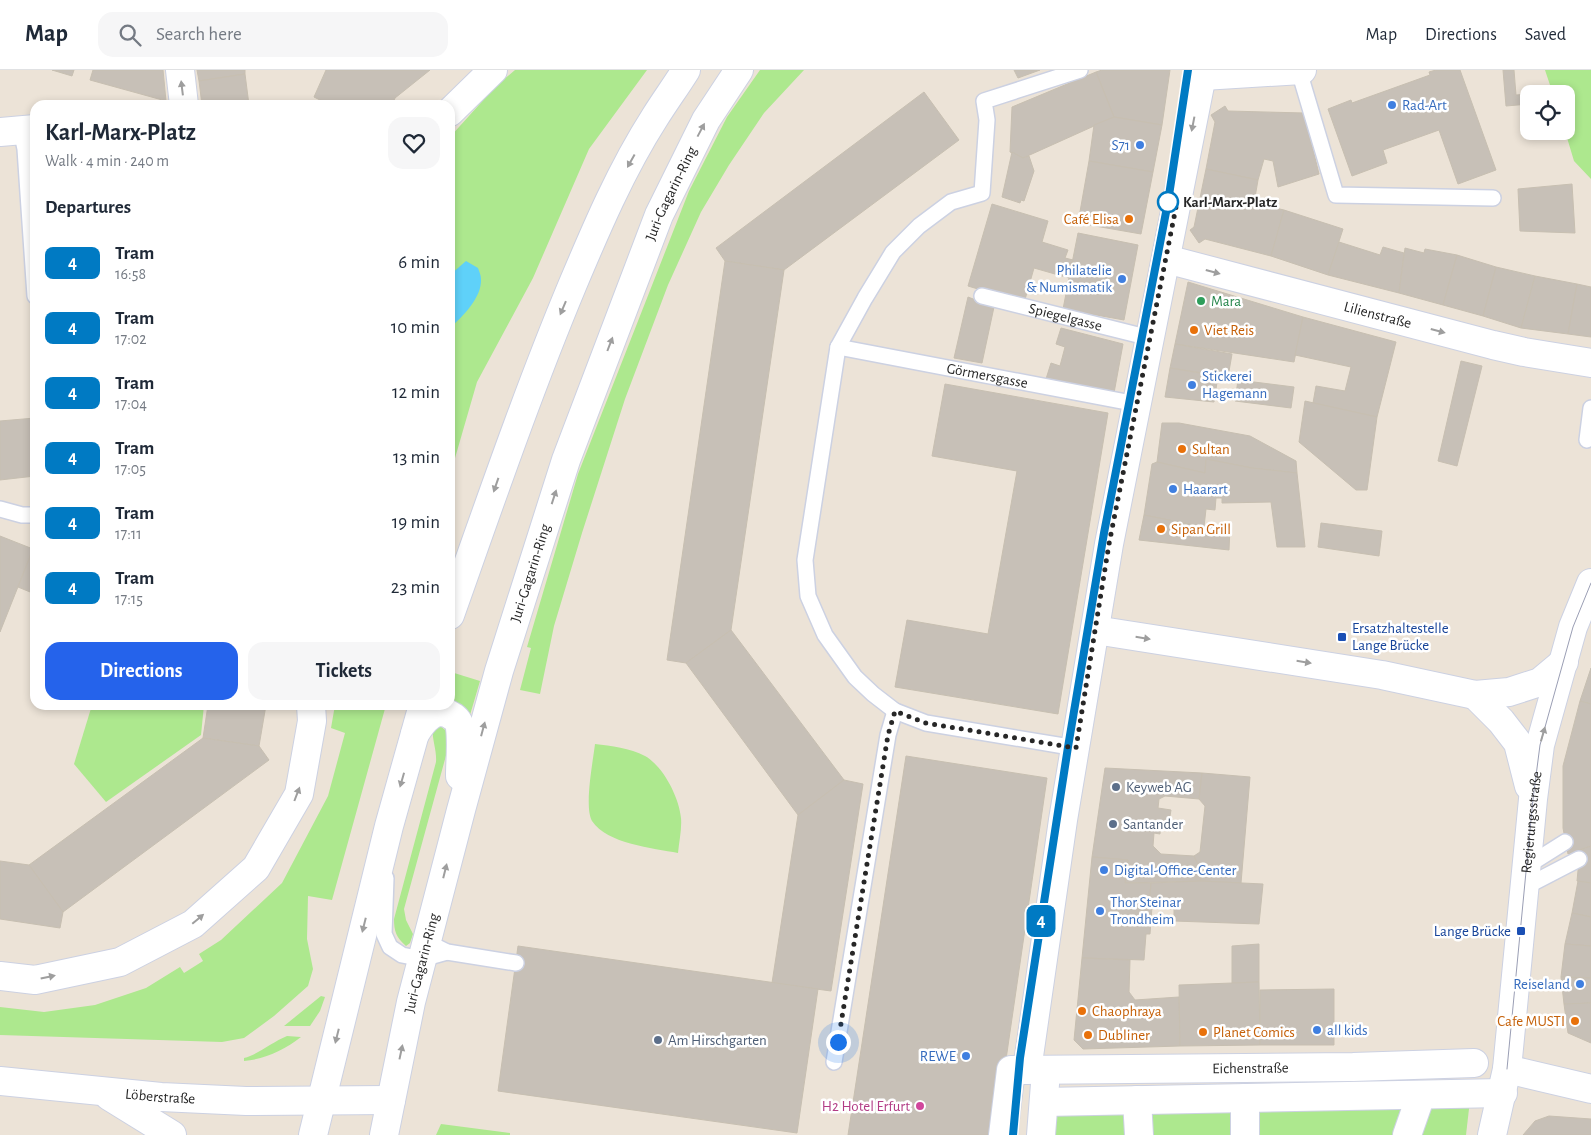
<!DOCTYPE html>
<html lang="en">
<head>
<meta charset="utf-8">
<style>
	body { margin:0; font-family:"Alegreya Sans",sans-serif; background:#f6f6f7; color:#1f2937; height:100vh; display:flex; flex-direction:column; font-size:19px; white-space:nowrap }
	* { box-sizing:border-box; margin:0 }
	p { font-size:16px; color:#747a83 }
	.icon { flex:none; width:28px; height:28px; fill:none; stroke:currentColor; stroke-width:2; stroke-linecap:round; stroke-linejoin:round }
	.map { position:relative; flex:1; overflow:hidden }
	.details { position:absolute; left:30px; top:30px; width:425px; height:610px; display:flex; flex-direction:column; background:#fff; border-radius:15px; box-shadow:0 2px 8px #0003 }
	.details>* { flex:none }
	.badge { padding:0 10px; border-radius:8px; font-size:18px; line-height:32px }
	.tools { position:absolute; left:1520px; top:15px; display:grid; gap:10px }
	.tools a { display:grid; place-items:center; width:55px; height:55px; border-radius:10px; background:#fff; box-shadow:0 2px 8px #0003; font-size:25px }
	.you { position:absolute; width:25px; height:25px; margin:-12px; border:4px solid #fff; border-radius:50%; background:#1a73e8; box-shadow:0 0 0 8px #1a73e833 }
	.map>.badge { position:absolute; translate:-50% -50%; box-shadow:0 0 0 2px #fff }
	h2 { padding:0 15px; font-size:19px; line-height:45px }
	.round { display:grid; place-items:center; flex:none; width:52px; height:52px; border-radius:15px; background:#f6f6f7 }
	.overview { display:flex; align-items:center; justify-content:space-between; height:85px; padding:0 15px }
	h1 { font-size:24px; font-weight:600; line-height:38px }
	.button { display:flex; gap:10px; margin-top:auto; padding:10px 15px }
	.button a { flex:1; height:58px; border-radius:15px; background:#2563eb; color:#fff; font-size:20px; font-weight:600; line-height:58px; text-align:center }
	.button a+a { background:#f6f6f7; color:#1f2937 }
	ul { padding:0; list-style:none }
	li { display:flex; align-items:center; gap:15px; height:65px; padding:0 15px }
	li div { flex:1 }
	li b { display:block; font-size:19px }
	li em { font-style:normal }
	li .badge { min-width:55px; font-weight:700; text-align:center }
	header { display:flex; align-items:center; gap:30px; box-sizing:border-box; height:70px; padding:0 25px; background:#fff; border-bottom:1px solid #e0e1e3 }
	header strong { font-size:24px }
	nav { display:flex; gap:28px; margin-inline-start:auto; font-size:18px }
	.search { width:350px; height:45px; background:#f6f6f7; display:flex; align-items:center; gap:12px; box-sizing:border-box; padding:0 18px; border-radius:15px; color:#747a83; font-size:19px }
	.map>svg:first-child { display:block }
	.green { fill:#ade88e }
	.water { fill:#5fd1f9 }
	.building { fill:#c7c0b7; stroke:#c7bfb1 }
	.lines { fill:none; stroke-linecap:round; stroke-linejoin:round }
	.lane-casing { stroke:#ccd1e2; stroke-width:18 }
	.street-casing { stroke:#ccd1e2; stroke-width:30 }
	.secondary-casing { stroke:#ccd1e2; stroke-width:30 }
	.lane { stroke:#fff; stroke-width:15 }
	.street { stroke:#fff; stroke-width:28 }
	.secondary { stroke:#fff; stroke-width:28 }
	.tram { stroke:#9a9eb4; stroke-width:1 }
	.oneway { fill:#9e9e9e }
	.line-casing { stroke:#fff; stroke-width:11 }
	.line { stroke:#007ac3; stroke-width:8 }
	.walk { stroke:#272727; stroke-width:5; stroke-dasharray:0 9 }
	.shop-dot { fill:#3f7fe0; stroke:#fff; stroke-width:2 }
	.stop-dot { fill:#fff; stroke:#007ac3; stroke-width:2.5 }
	.food-dot { fill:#e8710a; stroke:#fff; stroke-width:2 }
	.leisure-dot { fill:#2e9e5b; stroke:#fff; stroke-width:2 }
	.transit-dot { fill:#1a4fb4; stroke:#fff; stroke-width:2 }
	.service-dot { fill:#5c6f8a; stroke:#fff; stroke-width:2 }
	.hotel-dot { fill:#d1479c; stroke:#fff; stroke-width:2 }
	.labels { text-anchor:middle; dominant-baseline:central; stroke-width:5; stroke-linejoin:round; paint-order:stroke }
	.shop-label { font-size:15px; fill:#366cbe; stroke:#fff; text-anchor:start }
	.street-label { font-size:15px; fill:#272727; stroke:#fff }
	.stop-label { font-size:15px; font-weight:bold; fill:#272727; stroke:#fff; text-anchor:start }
	.food-label { font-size:15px; fill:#c56008; stroke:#fff; text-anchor:start }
	.leisure-label { font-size:15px; fill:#27864d; stroke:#fff; text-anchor:start }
	.transit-label { font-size:15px; fill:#164399; stroke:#fff; text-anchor:start }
	.service-label { font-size:15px; fill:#4e5e75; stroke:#fff; text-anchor:start }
	.hotel-label { font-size:15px; fill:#b23c85; stroke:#fff; text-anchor:end }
</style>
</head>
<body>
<header>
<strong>Map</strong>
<div class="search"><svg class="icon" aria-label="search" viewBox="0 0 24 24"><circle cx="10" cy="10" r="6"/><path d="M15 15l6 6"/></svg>Search here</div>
<nav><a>Map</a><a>Directions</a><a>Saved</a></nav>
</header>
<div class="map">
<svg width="1591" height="1065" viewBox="0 0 1591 1065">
	<rect width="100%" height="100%" fill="#ece3d7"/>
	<g class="green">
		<polygon points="515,0 647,0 589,79 533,208 477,312 453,395 450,414 450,67 496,16"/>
		<polygon points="760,0 804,0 764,43 729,95 701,142 668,215 625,329 582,463 554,556 540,624 520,620 531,578 527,577 578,404 689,121 727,47"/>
		<polygon points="1545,0 1591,0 1591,109 1574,91 1565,61 1566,61 1566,24 1553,24"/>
		<polygon points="451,602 480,611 470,645 464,643 459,635 450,627"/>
		<polygon points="92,635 204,635 201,665 106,732 74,694"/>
		<polygon points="335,635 386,635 332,830 308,826 307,869 313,899 308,916 274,946 244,968 222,972 0,965 0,937 44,942 95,935 146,918 180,897 184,903 203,891 199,884 221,870 282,813 328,726 345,663 331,658"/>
		<path d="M 433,655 L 439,655 L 450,664 L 450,671 L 404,839 L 406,850 L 413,864 L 410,873 L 406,876 C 396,867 394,861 394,849 L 436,692 C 437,679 431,668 433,655 Z"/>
		<path d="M 595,674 C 611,676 630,678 645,686 C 663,696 679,727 681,748 C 682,759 679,772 678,783 C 653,778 607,774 592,751 C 584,737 593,691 595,674 Z"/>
		<polygon points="321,926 325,927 320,941 310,956 284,956"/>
		<path d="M 287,966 L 301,967 C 284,980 266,989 244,991 L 244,988 C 259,984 272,972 287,966 Z"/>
		<polygon points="1031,1020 1470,1030 1466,1065 1028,1065"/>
		<polygon points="441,1054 510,1063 510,1065 436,1065"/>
	</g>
	<path class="water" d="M 466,191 L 478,198 C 479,201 481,205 481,209 C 482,228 462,247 450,258 L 450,205 Z"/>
	<g class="building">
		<polygon points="52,0 74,0 72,6"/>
		<polygon points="93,0 163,0 166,31 90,10"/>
		<polygon points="197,0 245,0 245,4 199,11"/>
		<polygon points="326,0 430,0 395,28 392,35 330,35 314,27"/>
		<polygon points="1014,0 1040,0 1018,8"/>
		<polygon points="1102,0 1170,0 1162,55 1114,47 1096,2"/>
		<polygon points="1436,0 1460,0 1496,100 1458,114 1439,60 1383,80 1387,93 1352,106 1328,39 1351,30 1352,33 1430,5 1429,2"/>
		<polygon points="1503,0 1514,0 1516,25 1529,24 1529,34 1506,36"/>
		<polygon points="1096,2 1114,47 1023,88 1010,82 1012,37"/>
		<polygon points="245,4 249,35 202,35 199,11"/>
		<polygon points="924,22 959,70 784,200 725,191 716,178"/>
		<polygon points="1225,36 1228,41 1304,43 1319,104 1278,117 1273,91 1264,89 1258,110 1206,99 1215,52 1211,45"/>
		<polygon points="1114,47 1162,55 1153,102 1089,91 1094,55"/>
		<polygon points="1012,82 1023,88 1029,86 1034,101 1024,131 1021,130 1020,133 1002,127"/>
		<polygon points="1089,91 1153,102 1141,164 1078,153"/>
		<polygon points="1206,99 1258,110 1254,133 1284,140 1271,186 1205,169 1199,173 1190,160 1194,157"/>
		<polygon points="1572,114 1575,163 1520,161 1518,119"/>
		<polygon points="992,134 1048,151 1042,172 1068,180 1065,188 1073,190 1069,208 1034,198 1024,233 968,216"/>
		<polygon points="1284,140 1343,159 1328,205 1271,186"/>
		<polygon points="1078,163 1138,175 1124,250 1063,239"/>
		<polygon points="1339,172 1380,185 1383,177 1404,183 1399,223 1328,205"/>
		<polygon points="1405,178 1424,183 1425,179 1457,185 1443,235 1399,223"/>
		<polygon points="1457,185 1496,197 1483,246 1443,235"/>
		<polygon points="725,191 784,200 731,560 686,593 667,590"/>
		<polygon points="1496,197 1535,206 1521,258 1483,246"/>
		<polygon points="1535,206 1577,214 1568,264 1521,258"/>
		<polygon points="1188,212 1303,247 1294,292 1175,274"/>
		<polygon points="1577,214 1591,217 1591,267 1568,264"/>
		<polygon points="968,227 994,237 982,293 954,288"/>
		<polygon points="1303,247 1396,272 1377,347 1313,333 1316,316 1345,321 1351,297 1295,285"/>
		<polygon points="1061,258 1123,274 1114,323 1046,309 1051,293 1060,296 1065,277 1056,274"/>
		<polygon points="1175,274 1232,284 1228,307 1170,298"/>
		<polygon points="1461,291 1482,296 1457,396 1438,391"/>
		<polygon points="1170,298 1218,306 1214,332 1165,327"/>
		<polygon points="1238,310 1294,317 1291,338 1235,331"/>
		<polygon points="945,314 1108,343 1058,644 895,617 907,550 988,564 1017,401 932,386"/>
		<polygon points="1305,331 1377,347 1367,420 1356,420 1299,372"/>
		<polygon points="35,348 35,406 0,410 0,351"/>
		<polygon points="1162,353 1179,353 1250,366 1296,391 1297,403 1252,398 1206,389 1205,403 1157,392"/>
		<polygon points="1206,389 1252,398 1297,403 1305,477 1277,477 1271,432 1222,433 1222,428 1216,428 1215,440 1206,439 1204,457 1144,445 1152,394 1157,392 1205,403"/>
		<polygon points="1144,445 1204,457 1230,458 1229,480 1139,470"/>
		<polygon points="1321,453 1382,461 1379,486 1318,477"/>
		<polygon points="0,466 33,479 0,562"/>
		<polygon points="33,479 35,480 35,524 18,517"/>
		<polygon points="731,560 844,710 798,745 686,593"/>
		<polygon points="1591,598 1591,634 1580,631"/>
		<polygon points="1580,631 1591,634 1591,776 1568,784 1563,758 1563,696"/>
		<polygon points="208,635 266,635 259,676 203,668"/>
		<polygon points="203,668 259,676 269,690 63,842 29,795"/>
		<polygon points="906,686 1047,708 995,1065 848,1065"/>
		<polygon points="1105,698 1202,703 1199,729 1165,726 1159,729 1158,738 1171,740 1169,752 1161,751 1160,764 1154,763 1153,776 1161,784 1194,786 1201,800 1201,811 1125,813 1128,790 1092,787"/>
		<polygon points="1202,703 1250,707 1241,813 1201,811 1201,800 1194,786 1200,782 1205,736 1199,729"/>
		<polygon points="844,710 863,714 831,921 772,913 798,745"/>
		<polygon points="1591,776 1591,813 1577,811 1580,780"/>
		<polygon points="1092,787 1128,790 1125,813 1151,813 1149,837 1152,837 1150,864 1146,864 1144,890 1082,888"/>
		<polygon points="0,791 29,795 63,842 60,858 0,849"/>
		<polygon points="1201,811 1263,814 1259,854 1174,851 1174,839 1149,837 1151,813"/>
		<polygon points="1578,811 1591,813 1591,847 1572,843"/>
		<polygon points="1572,843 1591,847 1591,876 1565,874"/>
		<polygon points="1259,874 1259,912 1232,913 1232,876"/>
		<polygon points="1565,874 1591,876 1591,908 1561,907"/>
		<polygon points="518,876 818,919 797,1063 498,1021"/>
		<polygon points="1082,888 1130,890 1129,922 1135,930 1179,927 1180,976 1083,979 1074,970"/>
		<polygon points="1561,907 1591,908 1591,933 1564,934"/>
		<polygon points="1259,912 1260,975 1180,976 1179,915"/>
		<polygon points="1334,919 1334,975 1260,975 1260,920"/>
		<polygon points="1591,933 1591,973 1568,963 1564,934"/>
		<polygon points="1549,1046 1591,1049 1591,1065 1523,1065 1535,1051"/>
	</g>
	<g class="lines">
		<g class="lane-casing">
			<g id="lane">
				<polyline points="1299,1 1336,125 1493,128"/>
				<polyline points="21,60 25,79 35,226"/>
				<path id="s1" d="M 982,226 L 1150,268"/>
				<path id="s2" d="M 838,277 L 1137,334"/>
				<polyline points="1587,370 1591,338"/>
				<polyline points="0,439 22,445 35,445"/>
				<polyline points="1076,678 926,653 895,641 873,624 855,607 825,565 808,526 805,490 838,277 865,228 893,182 919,156 951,132 982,123 987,50 984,31 1080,0"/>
				<polyline points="1527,796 1565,772"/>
				<polyline points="386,808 384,864 390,877 402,885 422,889 447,882"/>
				<polyline points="1525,817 1579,789"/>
				<polyline points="439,878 447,882 516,893"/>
				<polyline points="834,992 888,665 895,641"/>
			</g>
		</g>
		<g class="street-casing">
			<g id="street">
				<polyline points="180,0 184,35"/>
				<polyline points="1203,6 1302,0"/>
				<polyline points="450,42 493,0"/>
				<polyline points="0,62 35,59"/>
				<path id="s3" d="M 1166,189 L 1493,275 L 1524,282 L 1591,293"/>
				<polyline points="1095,560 1382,605 1475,625 1509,622 1540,612 1564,592"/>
				<polyline points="1475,625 1501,651 1518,673 1529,716"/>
				<polyline points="0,906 35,910 120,892 193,854 256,798 299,724 312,651 311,635"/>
				<polyline points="1507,999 1591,1019"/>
				<polyline points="1027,1000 1063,750 1109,474 1203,0"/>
				<polyline points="1245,1028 1245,1065"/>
				<polyline points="1137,1030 1139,1065"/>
				<polyline points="1044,1032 1503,1023"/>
				<path id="s4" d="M 1003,1065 L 1011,1000 L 1353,997 L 1474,993"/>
				<polyline points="1041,1065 1045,1014"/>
				<polyline points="1407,1065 1421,1025"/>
				<polyline points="1492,1065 1507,999 1533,729 1540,675 1573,557 1591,513"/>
			</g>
		</g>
		<g class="secondary-casing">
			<g id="secondary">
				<path d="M 450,545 C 489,435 527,324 572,216 C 596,159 621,100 655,47 C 665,31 676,16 686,0"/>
				<path d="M 415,664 C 423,651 435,635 452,646 C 456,648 460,653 460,658 C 462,674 460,691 460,706"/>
				<path id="s5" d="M 0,1011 L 161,1027 L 246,1031 L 391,1030"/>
				<polyline points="109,1026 172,1065"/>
				<polyline points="313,1065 389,756 423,635"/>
				<path id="s6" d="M 384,1065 L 411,932 L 461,740 L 499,601 L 566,390 L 659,145 L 706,50 L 739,0"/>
			</g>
		</g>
		<use href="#lane" class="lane"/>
		<use href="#street" class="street"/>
		<use href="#secondary" class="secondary"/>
		<g class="tram">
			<path id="s7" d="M 1507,999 L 1533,729 L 1540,675 L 1573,557 L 1591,513"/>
			<polyline points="1013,1065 1020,988 1068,677 1104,463 1168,132 1188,0"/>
		</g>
	</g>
	<defs><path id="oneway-solid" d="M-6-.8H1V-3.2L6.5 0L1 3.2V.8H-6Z" transform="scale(1.25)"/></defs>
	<g class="oneway">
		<use href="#oneway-solid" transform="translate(182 18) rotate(-97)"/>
		<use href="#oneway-solid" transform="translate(1193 54) rotate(101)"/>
		<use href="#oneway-solid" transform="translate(701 60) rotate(-62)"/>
		<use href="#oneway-solid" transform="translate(631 91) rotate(119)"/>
		<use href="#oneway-solid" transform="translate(1213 202) rotate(15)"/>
		<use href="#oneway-solid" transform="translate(563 238) rotate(113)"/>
		<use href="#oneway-solid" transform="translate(1438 261) rotate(15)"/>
		<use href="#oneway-solid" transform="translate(610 274) rotate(-69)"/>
		<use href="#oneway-solid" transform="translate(496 415) rotate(109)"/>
		<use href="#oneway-solid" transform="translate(554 427) rotate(-72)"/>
		<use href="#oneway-solid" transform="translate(1143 568) rotate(9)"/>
		<use href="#oneway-solid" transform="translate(1304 592) rotate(9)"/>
		<use href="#oneway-solid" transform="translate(483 659) rotate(-75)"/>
		<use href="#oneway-solid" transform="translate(1543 664) rotate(-74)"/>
		<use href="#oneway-solid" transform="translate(402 710) rotate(106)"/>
		<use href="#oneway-solid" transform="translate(297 724) rotate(-69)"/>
		<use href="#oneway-solid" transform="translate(445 801) rotate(-76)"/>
		<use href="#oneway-solid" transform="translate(198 849) rotate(-40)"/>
		<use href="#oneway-solid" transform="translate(364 855) rotate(104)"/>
		<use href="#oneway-solid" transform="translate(48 907) rotate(-12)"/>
		<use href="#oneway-solid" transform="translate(337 966) rotate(104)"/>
		<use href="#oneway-solid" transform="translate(401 982) rotate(-78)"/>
	</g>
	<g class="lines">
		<g class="line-casing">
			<polyline id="line" points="1013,1065 1020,988 1068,677 1104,463 1168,132 1188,0"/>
		</g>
		<use href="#line" class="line"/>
		<polyline class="walk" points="838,972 888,665 895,641 926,653 1076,678 1109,474 1176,137 1168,132"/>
	</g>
	<g class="shop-dot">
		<circle cx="1392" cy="35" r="5"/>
		<circle cx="1140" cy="75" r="5"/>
		<circle cx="1122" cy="209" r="5"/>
		<circle cx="1192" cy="315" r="5"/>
		<circle cx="1173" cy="419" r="5"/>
		<circle cx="1104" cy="800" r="5"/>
		<circle cx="1100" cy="841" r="5"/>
		<circle cx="1580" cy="914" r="5"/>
		<circle cx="1317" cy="960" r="5"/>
		<circle cx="966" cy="986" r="5"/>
	</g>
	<circle class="stop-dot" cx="1168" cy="132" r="10"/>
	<g class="food-dot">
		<circle cx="1129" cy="149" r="5"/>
		<circle cx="1194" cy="260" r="5"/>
		<circle cx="1182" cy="379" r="5"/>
		<circle cx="1161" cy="459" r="5"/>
		<circle cx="1082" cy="941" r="5"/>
		<circle cx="1575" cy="951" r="5"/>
		<circle cx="1203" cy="962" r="5"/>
		<circle cx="1088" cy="965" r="5"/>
	</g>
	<circle class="leisure-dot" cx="1201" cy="231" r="5"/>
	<g class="transit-dot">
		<rect x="1337" y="562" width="10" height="10" rx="2.5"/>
		<rect x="1516" y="856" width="10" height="10" rx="2.5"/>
	</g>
	<g class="service-dot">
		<circle cx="1116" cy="717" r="5"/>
		<circle cx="1113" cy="754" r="5"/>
		<circle cx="658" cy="970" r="5"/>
	</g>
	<circle class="hotel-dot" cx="920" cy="1036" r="5"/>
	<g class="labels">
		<g class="shop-label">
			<text x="1402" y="35">Rad-Art</text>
			<text x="1130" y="75" text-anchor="end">S71</text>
			<text x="1112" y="200" text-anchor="end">Philatelie<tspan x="1112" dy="17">&amp; Numismatik</tspan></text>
			<text x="1202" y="306">Stickerei<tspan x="1202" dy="17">Hagemann</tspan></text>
			<text x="1183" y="419">Haarart</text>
			<text x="1114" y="800">Digital-Office-Center</text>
			<text x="1110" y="832">Thor Steinar<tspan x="1110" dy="17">Trondheim</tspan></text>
			<text x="1570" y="914" text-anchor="end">Reiseland</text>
			<text x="1327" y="960">all kids</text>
			<text x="956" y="986" text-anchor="end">REWE</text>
		</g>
		<g class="street-label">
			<text stroke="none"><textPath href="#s6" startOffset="986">Juri-Gagarin-Ring</textPath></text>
			<text stroke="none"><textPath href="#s3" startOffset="219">Lilienstraße</textPath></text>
			<text stroke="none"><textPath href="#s1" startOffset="86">Spiegelgasse</textPath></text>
			<text stroke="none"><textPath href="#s2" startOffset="152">Görmersgasse</textPath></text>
			<text stroke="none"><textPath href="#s6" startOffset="581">Juri-Gagarin-Ring</textPath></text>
			<text stroke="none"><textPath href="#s7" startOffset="248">Regierungsstraße</textPath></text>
			<text stroke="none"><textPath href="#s6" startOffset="176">Juri-Gagarin-Ring</textPath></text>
			<text stroke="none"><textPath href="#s4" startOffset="305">Eichenstraße</textPath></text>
			<text stroke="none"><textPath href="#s5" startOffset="161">Löberstraße</textPath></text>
		</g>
		<g class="stop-label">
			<text x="1183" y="132">Karl-Marx-Platz</text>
		</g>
		<g class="food-label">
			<text x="1119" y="149" text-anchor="end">Café Elisa</text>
			<text x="1204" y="260">Viet Reis</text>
			<text x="1192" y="379">Sultan</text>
			<text x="1171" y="459">Sipan Grill</text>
			<text x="1092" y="941">Chaophraya</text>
			<text x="1565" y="951" text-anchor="end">Cafe MUSTI</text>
			<text x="1213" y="962">Planet Comics</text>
			<text x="1098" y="965">Dubliner</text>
		</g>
		<g class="leisure-label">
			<text x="1211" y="231">Mara</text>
		</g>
		<g class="transit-label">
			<text x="1352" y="558">Ersatzhaltestelle<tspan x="1352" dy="17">Lange Brücke</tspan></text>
			<text x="1511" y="861" text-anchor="end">Lange Brücke</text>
		</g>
		<g class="service-label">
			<text x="1126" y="717">Keyweb AG</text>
			<text x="1123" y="754">Santander</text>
			<text x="668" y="970">Am Hirschgarten</text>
		</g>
		<g class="hotel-label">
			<text x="910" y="1036">H2 Hotel Erfurt</text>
		</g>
	</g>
</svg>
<div class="tools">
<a><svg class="icon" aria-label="locate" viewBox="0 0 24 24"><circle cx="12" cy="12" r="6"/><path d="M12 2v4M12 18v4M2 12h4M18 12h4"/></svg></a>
</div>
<div class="you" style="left:838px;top:972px"></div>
<b class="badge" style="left:1041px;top:851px;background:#007ac3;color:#fff">4</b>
<section class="details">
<div class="overview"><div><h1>Karl-Marx-Platz</h1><p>Walk · 4 min · 240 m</p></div><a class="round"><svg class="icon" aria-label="heart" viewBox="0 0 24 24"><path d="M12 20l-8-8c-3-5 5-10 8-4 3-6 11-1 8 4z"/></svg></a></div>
<h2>Departures</h2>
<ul>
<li><span class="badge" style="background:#007ac3;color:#fff">4</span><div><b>Tram</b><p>16:58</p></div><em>6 min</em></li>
<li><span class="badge" style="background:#007ac3;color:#fff">4</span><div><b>Tram</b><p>17:02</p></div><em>10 min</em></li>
<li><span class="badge" style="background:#007ac3;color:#fff">4</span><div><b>Tram</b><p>17:04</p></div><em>12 min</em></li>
<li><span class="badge" style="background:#007ac3;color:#fff">4</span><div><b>Tram</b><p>17:05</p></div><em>13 min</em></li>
<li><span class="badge" style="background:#007ac3;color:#fff">4</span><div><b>Tram</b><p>17:11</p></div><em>19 min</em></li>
<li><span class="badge" style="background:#007ac3;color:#fff">4</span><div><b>Tram</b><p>17:15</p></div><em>23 min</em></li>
</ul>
<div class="button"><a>Directions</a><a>Tickets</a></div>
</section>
</div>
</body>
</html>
